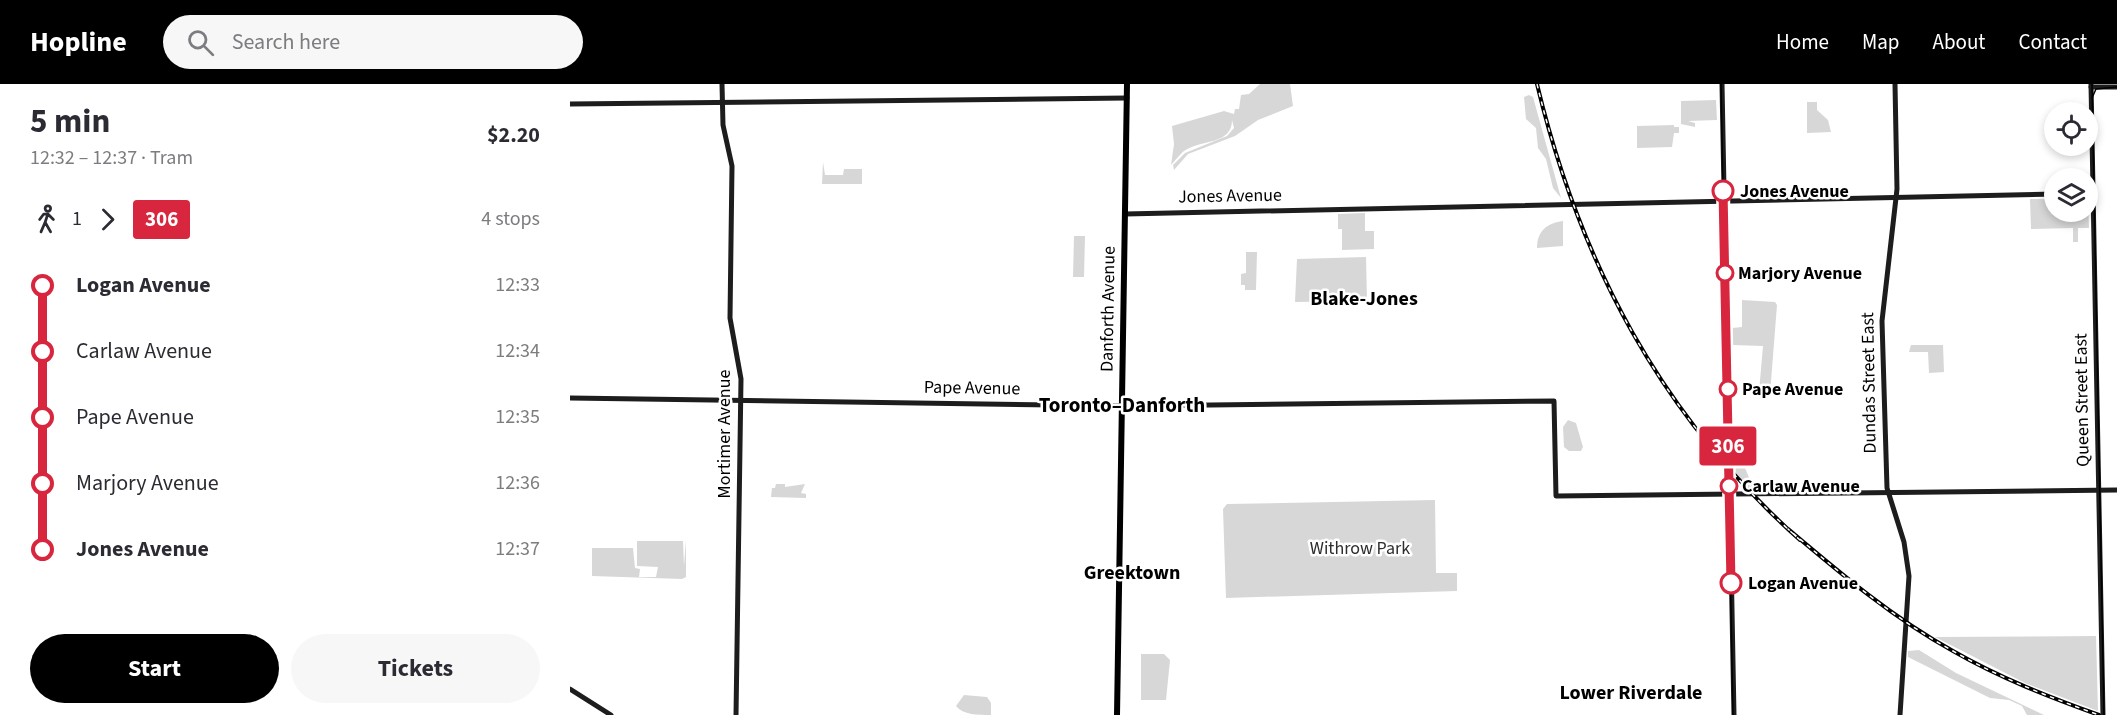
<!DOCTYPE html>
<html lang="en">
<head>
<meta charset="utf-8">
<style>
	body { margin:0; font-family:"Source Sans 3",sans-serif; background:#f7f7f7; color:#2b2b33; height:100vh; display:flex; flex-direction:column; font-size:22px; white-space:nowrap }
	* { box-sizing:border-box; margin:0 }
	p { font-size:20px; color:#7c7c81 }
	.icon { flex:none; width:33px; height:33px; fill:none; stroke:currentColor; stroke-width:2; stroke-linecap:round; stroke-linejoin:round }
	.map { position:relative; flex:1; overflow:hidden }
	.details { display:flex; flex-direction:column; background:#fff; width:570px }
	.details>* { flex:none }
	.badge { padding:0 12px; border-radius:4px; font-size:21px; line-height:39px }
	.buttons { position:absolute; left:1474px; top:18px; display:grid; gap:12px }
	.buttons a { display:grid; place-items:center; width:54px; height:54px; border-radius:50%; background:#fff; box-shadow:0 3px 9px #0003; font-size:30px }
	.map>.badge { position:absolute; translate:-50% -50%; box-shadow:0 0 0 3px #fff }
	.legs { display:flex; align-items:center; gap:9px; height:66px; padding:0 30px; font-size:20px }
	.legs p { margin-inline-start:auto }
	.head { display:flex; align-items:center; justify-content:space-between; height:102px; padding:0 30px }
	h1 { font-size:33px; font-weight:700; line-height:45px }
	.button { display:flex; gap:12px; margin-top:auto; padding:12px 30px }
	.button a { flex:1; height:69px; border-radius:36px; background:#000; color:#fff; font-size:24px; font-weight:700; line-height:69px; text-align:center }
	.button a+a { background:#f7f7f7; color:#2b2b33 }
	ul { padding:0 30px; list-style:none }
	li { display:flex; align-items:center; gap:21px; height:66px; font-size:22px }
	li i { display:grid; place-items:center; width:9px; height:100%; margin:0 8px; background:currentColor }
	li i::after { content:''; width:15px; height:15px; margin:-8px; border:4px solid; border-radius:50%; background:#fff }
	li p { margin-inline-start:auto }
	li:first-child i { background:linear-gradient(#0000 50%,currentColor 0) }
	li:last-child i { background:linear-gradient(currentColor 50%,#0000 0) }
	header { display:flex; align-items:center; gap:36px; box-sizing:border-box; height:84px; padding:0 30px; background:#000; color:#fff }
	header strong { font-size:28px }
	nav { display:flex; gap:33px; margin-inline-start:auto; font-size:21px }
	.search { width:420px; height:54px; background:#f7f7f7; display:flex; align-items:center; gap:15px; box-sizing:border-box; padding:0 21px; border-radius:33px; color:#7c7c81; font-size:22px }
	main { display:flex; flex:1; min-height:0 }
	.map>svg:first-child { display:block }
	.green { fill:#d7d7d7 }
	.lines { fill:none; stroke-linecap:round; stroke-linejoin:round }
	.secondary { stroke:#1d1d1d; stroke-width:5 }
	.primary { stroke:#000; stroke-width:6 }
	.tram { stroke:#000; stroke-width:1.5 }
	.rail-casing { stroke:#000; stroke-width:4 }
	.rail { stroke:#fff; stroke-width:1.5; stroke-dasharray:4.5; stroke-linecap:butt }
	.line-1-casing { stroke:#fff; stroke-width:14 }
	.line-1 { stroke:#d7263d; stroke-width:9 }
	.stop-1-dot { fill:#fff; stroke:#d7263d; stroke-width:3 }
	.labels { text-anchor:middle; dominant-baseline:central; stroke-width:5; stroke-linejoin:round; paint-order:stroke }
	.stop-label { font-size:18px; font-weight:bold; fill:#000; stroke:#fff; text-anchor:start }
	.street-label { font-size:18px; fill:#000; stroke:#fff }
	.park-label { font-size:18px; fill:#2e2e2e; stroke:#fff }
	.neighbourhood-label { font-size:20px; font-weight:bold; fill:#000; stroke:#fff }
	.quarter-label { font-size:21px; font-weight:bold; fill:#000; stroke:#fff }
</style>
</head>
<body>
<header>
<strong>Hopline</strong>
<div class="search"><svg class="icon" aria-label="search" viewBox="0 0 24 24"><circle cx="10" cy="10" r="6"/><path d="M15 15l6 6"/></svg>Search here</div>
<nav><a>Home</a><a>Map</a><a>About</a><a>Contact</a></nav>
</header>
<main>
<section class="details">
<div class="head"><div><h1>5 min</h1><p>12:32 – 12:37 · Tram</p></div><b>$2.20</b></div>
<div class="legs"><svg class="icon" aria-label="walk" viewBox="0 0 24 24"><circle cx="13" cy="4" r="2"/><path d="M13 8l-2 6 4 7M11 14l-3 7M7 12l3-4h3l4 4"/></svg>1<svg class="icon" aria-label="forward" viewBox="0 0 24 24"><path d="M9 5l7 7-7 7"/></svg><b class="badge" style="background:#d7263d;color:#fff">306</b><p>4 stops</p></div>
<ul>
<li><i style="color:#d7263d"></i><b>Logan Avenue</b><p>12:33</p></li>
<li><i style="color:#d7263d"></i><span>Carlaw Avenue</span><p>12:34</p></li>
<li><i style="color:#d7263d"></i><span>Pape Avenue</span><p>12:35</p></li>
<li><i style="color:#d7263d"></i><span>Marjory Avenue</span><p>12:36</p></li>
<li><i style="color:#d7263d"></i><b>Jones Avenue</b><p>12:37</p></li>
</ul>
<div class="button"><a>Start</a><a>Tickets</a></div>
</section>
<div class="map">
<svg width="1547" height="631" viewBox="0 0 1547 631">
	<rect width="100%" height="100%" fill="#fff"/>
	<g class="green">
		<path d="M 690,0 L 720,0 L 723,22 L 688,36 L 665,52 L 618,70 L 604,86 L 603,81 L 615,69 L 657,52 L 664,44 L 662,36 C 662,61 632,55 614,67 C 610,70 605,77 601,81 L 604,60 L 602,42 L 654,27 L 664,30 L 665,25 L 669,25 L 671,11 L 679,10 Z"/>
		<polygon points="959,11 963,13 991,114 983,104 976,75 968,64 966,44 956,35 954,13"/>
		<polygon points="1146,16 1147,36 1118,37 1125,39 1125,43 1111,40 1111,17"/>
		<polygon points="1237,18 1247,18 1247,26 1258,36 1261,48 1237,49"/>
		<polygon points="1104,41 1104,43 1109,43 1109,49 1104,49 1102,63 1067,64 1067,42"/>
		<polygon points="253,78 255,91 273,91 274,85 292,85 292,100 252,100"/>
		<polygon points="1518,114 1519,144 1508,144 1508,158 1503,158 1503,144 1461,145 1460,115 1485,115 1485,128 1518,128"/>
		<polygon points="795,129 795,147 804,147 804,165 772,166 772,145 768,145 768,130"/>
		<path d="M 993,137 L 993,162 L 967,164 C 967,147 977,139 993,137 Z"/>
		<polygon points="504,152 515,152 514,193 503,193"/>
		<polygon points="676,168 687,168 686,206 675,206 675,201 671,201 671,190 676,189"/>
		<polygon points="796,173 797,217 725,218 727,175"/>
		<polygon points="1172,216 1205,218 1207,221 1200,310 1189,308 1193,262 1162,261 1162,244 1172,243"/>
		<polygon points="1341,261 1373,261 1374,288 1359,289 1358,268 1339,268"/>
		<polygon points="998,336 1006,339 1013,363 1011,367 999,367 994,363 993,343"/>
		<polygon points="1164,343 1172,359 1167,365 1183,403 1181,405 1164,388"/>
		<polygon points="206,400 215,400 215,403 235,400 231,409 236,410 236,414 201,413 202,404 205,404"/>
		<polygon points="865,416 866,489 887,489 887,507 656,514 653,425 657,420"/>
		<polygon points="116,456 116,493 112,495 22,492 22,464 63,464 65,484 70,485 69,493 86,493 88,483 67,482 67,457 113,457 114,482"/>
		<polygon points="1526,552 1528,627 1455,599 1365,553"/>
		<polygon points="1349,566 1386,589 1474,631 1457,631 1452,622 1439,616 1420,614 1338,573 1338,567"/>
		<polygon points="571,570 594,570 600,576 596,616 571,616"/>
		<path d="M 394,611 L 417,613 L 421,619 L 421,631 C 408,631 393,631 386,622 Z"/>
	</g>
	<g class="lines">
		<g class="secondary">
			<polyline points="152,0 153,41 162,82 160,234 171,295 166,631"/>
			<polyline points="1152,0 1164,631"/>
			<polyline points="1325,0 1327,105 1312,237 1317,404 1334,458 1339,492 1330,631"/>
			<polyline points="1521,0 1533,631"/>
			<polyline points="1521,3 1547,3"/>
			<polyline points="0,20 557,14"/>
			<polyline points="555,130 1485,110"/>
			<polyline points="0,314 558,322 984,317 986,412 1547,406"/>
			<polyline points="0,605 41,631"/>
		</g>
		<polyline class="primary" points="547,631 557,0"/>
		<g class="tram">
			<polyline points="1151,0 1163,631"/>
			<polyline points="1522,0 1534,631"/>
			<polyline points="1522,14 1526,5 1547,3"/>
		</g>
		<g class="rail-casing">
			<path id="rail" d="M 967,0 C 1010,179 1091,332 1230,456 L 1218,445 C 1270,489 1323,534 1383,567 C 1430,594 1479,613 1529,631"/>
		</g>
		<use href="#rail" class="rail"/>
	</g>
	<g class="lines">
		<g class="line-1-casing">
			<polyline id="line-1" points="1153,107 1161,499"/>
		</g>
		<use href="#line-1" class="line-1"/>
	</g>
	<g class="stop-1-dot">
		<circle cx="1153" cy="107" r="10"/>
		<circle cx="1155" cy="189" r="8"/>
		<circle cx="1158" cy="305" r="8"/>
		<circle cx="1159" cy="402" r="8"/>
		<circle cx="1161" cy="499" r="10"/>
	</g>
	<g class="labels">
		<g class="stop-label">
			<text x="1170" y="107">Jones Avenue</text>
			<text x="1168" y="189">Marjory Avenue</text>
			<text x="1172" y="305">Pape Avenue</text>
			<text x="1172" y="402">Carlaw Avenue</text>
			<text x="1178" y="499">Logan Avenue</text>
		</g>
		<g class="street-label">
			<text transform="translate(660 112) rotate(-1)">Jones Avenue</text>
			<text transform="translate(538 225) rotate(-89)">Danforth Avenue</text>
			<text transform="translate(1299 299) rotate(-91)">Dundas Street East</text>
			<text transform="translate(402 304) rotate(1)">Pape Avenue</text>
			<text transform="translate(1512 316) rotate(-91)">Queen Street East</text>
			<text transform="translate(154 350) rotate(-90)">Mortimer Avenue</text>
		</g>
		<g class="park-label">
			<text x="790" y="464">Withrow Park</text>
		</g>
		<g class="neighbourhood-label">
			<text x="794" y="215">Blake-Jones</text>
			<text x="562" y="489">Greektown</text>
			<text x="1061" y="609">Lower Riverdale</text>
		</g>
		<g class="quarter-label">
			<text x="552" y="321">Toronto–Danforth</text>
		</g>
	</g>
</svg>
<div class="buttons">
<a><svg class="icon" aria-label="locate" viewBox="0 0 24 24"><circle cx="12" cy="12" r="6"/><path d="M12 2v4M12 18v4M2 12h4M18 12h4"/></svg></a>
<a><svg class="icon" aria-label="layers" viewBox="0 0 24 24"><path d="M12 4l9 5-9 5-9-5zM3 14l9 5 9-5"/></svg></a>
</div>
<b class="badge" style="left:1158px;top:362px;background:#d7263d;color:#fff">306</b>
</div>
</main>
</body>
</html>
